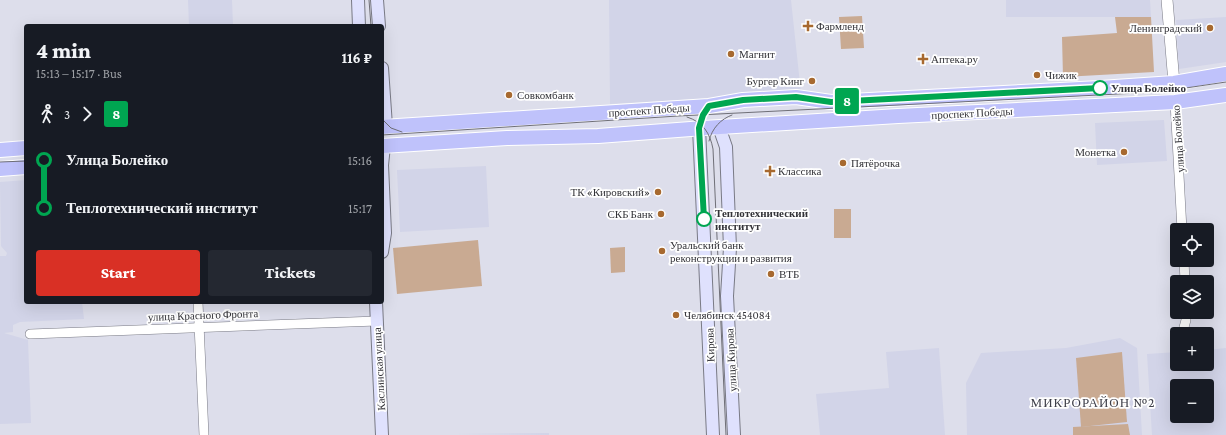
<!DOCTYPE html>
<html lang="en">
<head>
<meta charset="utf-8">
<style>
	body { margin:0; font-family:"Crimson Pro",serif; background:#242831; color:#f1f3f6; height:100vh; display:flex; flex-direction:column; font-size:15px; white-space:nowrap }
	* { box-sizing:border-box; margin:0 }
	p { font-size:13px; color:#9ea1a6 }
	.icon { flex:none; width:22px; height:22px; fill:none; stroke:currentColor; stroke-width:2; stroke-linecap:round; stroke-linejoin:round }
	.map { position:relative; flex:1; overflow:hidden }
	.details { position:absolute; left:24px; top:24px; width:360px; height:280px; display:flex; flex-direction:column; background:#171b24; border-radius:4px; box-shadow:0 4px 16px #0002 }
	.details>* { flex:none }
	.badge { padding:0 8px; border-radius:3px; font-size:14px; line-height:26px }
	.fabs { position:absolute; left:1170px; top:223px; display:grid; gap:8px }
	.fabs a { display:grid; place-items:center; width:44px; height:44px; border-radius:4px; background:#171b24; box-shadow:0 4px 16px #0002; font-size:20px }
	.map>.badge { position:absolute; translate:-50% -50%; box-shadow:0 0 0 2px #fff }
	.legs { display:flex; align-items:center; gap:6px; height:44px; padding:0 12px; font-size:13px }
	.legs p { margin-inline-start:auto }
	.headline { display:flex; align-items:center; justify-content:space-between; height:68px; padding:0 12px }
	h1 { font-size:22px; font-weight:800; line-height:30px }
	.cta { display:flex; gap:8px; margin-top:auto; padding:8px 12px }
	.cta a { flex:1; height:46px; border-radius:4px; background:#d93025; color:#fff; font-size:16px; font-weight:800; line-height:46px; text-align:center }
	.cta a+a { background:#242831; color:#f1f3f6 }
	ul { padding:0 12px; list-style:none }
	li { display:flex; align-items:center; gap:14px; height:48px; font-size:15px }
	li i { display:grid; place-items:center; width:6px; height:100%; margin:0 5px; background:currentColor }
	li i::after { content:''; width:10px; height:10px; margin:-5px; border:3px solid; border-radius:50%; background:#171b24 }
	li p { margin-inline-start:auto }
	li:first-child i { background:linear-gradient(#0000 50%,currentColor 0) }
	li:last-child i { background:linear-gradient(currentColor 50%,#0000 0) }
	.map>svg:first-child { display:block }
	.built { fill:#d2d4e8; fill-rule:evenodd }
	.green { fill:#c9aa92 }
	.lines { fill:none; stroke-linecap:round; stroke-linejoin:round }
	.minor-casing { stroke:#797a85; stroke-width:10 }
	.tertiary-casing { stroke:#797a85; stroke-width:12 }
	.secondary-casing { stroke:#797a85; stroke-width:14 }
	.primary-casing { stroke:#fff; stroke-width:16 }
	.minor { stroke:#fff; stroke-width:9 }
	.tertiary { stroke:#fff; stroke-width:11 }
	.secondary { stroke:#dfe1fd; stroke-width:12 }
	.primary { stroke:#bfc2fb; stroke-width:14 }
	.tram { stroke:#6f6f77; stroke-width:1 }
	.line-1-casing { stroke:#fff; stroke-width:9 }
	.line-1 { stroke:#00a651; stroke-width:6 }
	.poi-dot { fill:#a7692f; stroke:#fff; stroke-width:1.5 }
	.stop-1-dot { fill:#fff; stroke:#00a651; stroke-width:2 }
	.labels { text-anchor:middle; dominant-baseline:central; stroke-width:3.5; stroke-linejoin:round; paint-order:stroke }
	.poi-label { font-size:11px; fill:#333338; stroke:#fff; text-anchor:start }
	.stop-label { font-size:11px; font-weight:bold; fill:#333338; stroke:#fff; text-anchor:start }
	.street-label { font-size:11px; fill:#333338; stroke:#fff }
	.quarter-label { font-size:13px; letter-spacing:1px; fill:#3e3f49; stroke:#fff }
</style>
</head>
<body>
<div class="map">
<svg width="1226" height="435" viewBox="0 0 1226 435">
	<rect width="100%" height="100%" fill="#dddeeb"/>
	<g class="built">
		<polygon points="188,0 232,0 233,26 189,26"/>
		<polygon points="609,0 791,0 801,93 610,104"/>
		<polygon points="1006,0 1150,0 1151,17 1006,17"/>
		<polygon points="1226,17 1226,62 1179,69 1176,20"/>
		<polygon points="1164,120 1167,161 1097,165 1095,123"/>
		<polygon points="486,166 489,227 400,232 397,170"/>
		<polygon points="26,180 26,302 82,302 84,319 20,322 13,325 13,332 4,333 28,340 31,423 0,424 0,256 6,256 7,253 1,246 0,182"/>
		<polygon points="1120,338 1137,348 1142,435 967,435 966,383 981,353 1066,348"/>
		<polygon points="939,348 945,435 820,435 816,394 889,388 886,352"/>
		<path d="M 1226,348 L 1226,435 L 1152,435 L 1147,354 L 1177,352 L 1177,364 L 1207,364 L 1207,350 ZM 1177,386 L 1207,386 L 1207,416 L 1177,416 Z"/>
		<polygon points="549,433 549,435 455,434"/>
	</g>
	<g class="green">
		<polygon points="862,16 864,48 841,49 839,17"/>
		<polygon points="1115,17 1151,17 1154,72 1063,77 1062,37 1117,33"/>
		<rect x="834" y="209" width="17" height="29"/>
		<polygon points="478,240 482,286 397,294 393,248"/>
		<polygon points="625,247 625,272 611,273 610,248"/>
		<polygon points="1122,352 1127,422 1081,427 1076,358"/>
		<polygon points="1128,424 1130,435 1073,435 1073,427"/>
	</g>
	<g class="lines">
		<g class="minor-casing">
			<g id="minor">
				<polyline points="1175,102 1182,230"/>
				<polyline points="1184,260 1185,282"/>
				<polyline points="198,302 204,435"/>
				<polyline points="1183,331 1186,320 1186,312"/>
				<polyline points="30,334 377,321"/>
			</g>
		</g>
		<g class="tertiary-casing">
			<polyline id="tertiary" points="1167,0 1174,83"/>
		</g>
		<g class="secondary-casing">
			<g id="secondary">
				<polyline points="358,0 359,26"/>
				<polyline points="377,0 379,26"/>
				<polyline points="382,68 386,126"/>
				<polyline points="719,127 726,147 730,248 727,296 734,435"/>
				<polyline points="699,128 713,435"/>
				<polyline points="382,252 385,233 382,165 384,146"/>
				<polyline points="376,302 382,435"/>
			</g>
		</g>
		<g class="primary-casing">
			<g id="primary">
				<polyline points="382,127 709,106 743,100 796,97 831,102 1100,88 1174,83 1226,74"/>
				<polyline points="382,146 507,138 598,136 704,128 898,116 1175,102 1226,95"/>
				<polyline points="0,150 26,148"/>
				<polyline points="0,169 26,167"/>
			</g>
		</g>
		<use href="#minor" class="minor"/>
		<use href="#tertiary" class="tertiary"/>
		<use href="#secondary" class="secondary"/>
		<use href="#primary" class="primary"/>
		<g class="tram">
			<polyline points="369,0 371,26"/>
			<path d="M 687,117 C 703,122 710,133 713,149 L 726,435"/>
			<polyline points="382,119 391,128 402,132"/>
			<polyline points="382,135 678,116 1159,92 1226,82"/>
			<path d="M 709,141 C 712,128 721,119 732,115"/>
			<polyline points="0,162 26,161"/>
		</g>
	</g>
	<g class="lines">
		<g class="line-1-casing">
			<polyline id="line-1" points="704,219 699,128 703,115 709,106 743,100 796,97 831,102 1100,88"/>
		</g>
		<use href="#line-1" class="line-1"/>
	</g>
	<g class="poi-dot">
		<path d="M806 20h4v4h4v4h-4v4h-4v-4h-4v-4h4z"/>
		<circle cx="1210" cy="28" r="4"/>
		<circle cx="731" cy="54" r="4"/>
		<path d="M921 53h4v4h4v4h-4v4h-4v-4h-4v-4h4z"/>
		<circle cx="1037" cy="75" r="4"/>
		<circle cx="812" cy="81" r="4"/>
		<circle cx="509" cy="95" r="4"/>
		<circle cx="1124" cy="152" r="4"/>
		<circle cx="843" cy="163" r="4"/>
		<path d="M768 165h4v4h4v4h-4v4h-4v-4h-4v-4h4z"/>
		<circle cx="658" cy="192" r="4"/>
		<circle cx="661" cy="214" r="4"/>
		<circle cx="662" cy="251" r="4"/>
		<circle cx="771" cy="274" r="4"/>
		<circle cx="676" cy="315" r="4"/>
	</g>
	<g class="stop-1-dot">
		<circle cx="1100" cy="88" r="7"/>
		<circle cx="704" cy="219" r="7"/>
	</g>
	<g class="labels">
		<g class="poi-label">
			<text x="816" y="26">Фармленд</text>
			<text x="1202" y="28" text-anchor="end">Ленинградский</text>
			<text x="739" y="54">Магнит</text>
			<text x="931" y="59">Аптека.ру</text>
			<text x="1045" y="75">Чижик</text>
			<text x="804" y="81" text-anchor="end">Бургер Кинг</text>
			<text x="517" y="95">Совкомбанк</text>
			<text x="1116" y="152" text-anchor="end">Монетка</text>
			<text x="851" y="163">Пятёрочка</text>
			<text x="778" y="171">Классика</text>
			<text x="650" y="192" text-anchor="end">ТК «Кировский»</text>
			<text x="653" y="214" text-anchor="end">СКБ Банк</text>
			<text x="670" y="245">Уральский банк<tspan x="670" dy="13">реконструкции и развития</tspan></text>
			<text x="779" y="274">ВТБ</text>
			<text x="684" y="315">Челябинск 454084</text>
		</g>
		<g class="stop-label">
			<text x="1111" y="88">Улица Болейко</text>
			<text x="715" y="213">Теплотехнический<tspan x="715" dy="13">институт</tspan></text>
		</g>
		<g class="street-label">
			<text transform="translate(649 110) rotate(-4)">проспект Победы</text>
			<text transform="translate(972 113) rotate(-3)">проспект Победы</text>
			<text transform="translate(1178 139) rotate(-94)">улица Болейко</text>
			<text transform="translate(203 315) rotate(-2)">улица Красного Фронта</text>
			<text transform="translate(710 345) rotate(-92)">Кирова</text>
			<text transform="translate(731 360) rotate(-93)">улица Кирова</text>
			<text transform="translate(379 369) rotate(-93)">Каслинская улица</text>
		</g>
		<g class="quarter-label">
			<text x="1093" y="402">МИКРОРАЙОН №2</text>
		</g>
	</g>
</svg>
<div class="fabs">
<a><svg class="icon" aria-label="locate" viewBox="0 0 24 24"><circle cx="12" cy="12" r="6"/><path d="M12 2v4M12 18v4M2 12h4M18 12h4"/></svg></a>
<a><svg class="icon" aria-label="layers" viewBox="0 0 24 24"><path d="M12 4l9 5-9 5-9-5zM3 14l9 5 9-5"/></svg></a>
<a>+</a>
<a>−</a>
</div>
<b class="badge" style="left:847px;top:101px;background:#00a651;color:#fff">8</b>
<section class="details">
<div class="headline"><div><h1>4 min</h1><p>15:13 – 15:17 · Bus</p></div><b>116 ₽</b></div>
<div class="legs"><svg class="icon" aria-label="walk" viewBox="0 0 24 24"><circle cx="13" cy="4" r="2"/><path d="M13 8l-2 6 4 7M11 14l-3 7M7 12l3-4h3l4 4"/></svg>3<svg class="icon" aria-label="forward" viewBox="0 0 24 24"><path d="M9 5l7 7-7 7"/></svg><b class="badge" style="background:#00a651;color:#fff">8</b></div>
<ul>
<li><i style="color:#00a651"></i><b>Улица Болейко</b><p>15:16</p></li>
<li><i style="color:#00a651"></i><b>Теплотехнический институт</b><p>15:17</p></li>
</ul>
<div class="cta"><a>Start</a><a>Tickets</a></div>
</section>
</div>
</body>
</html>
